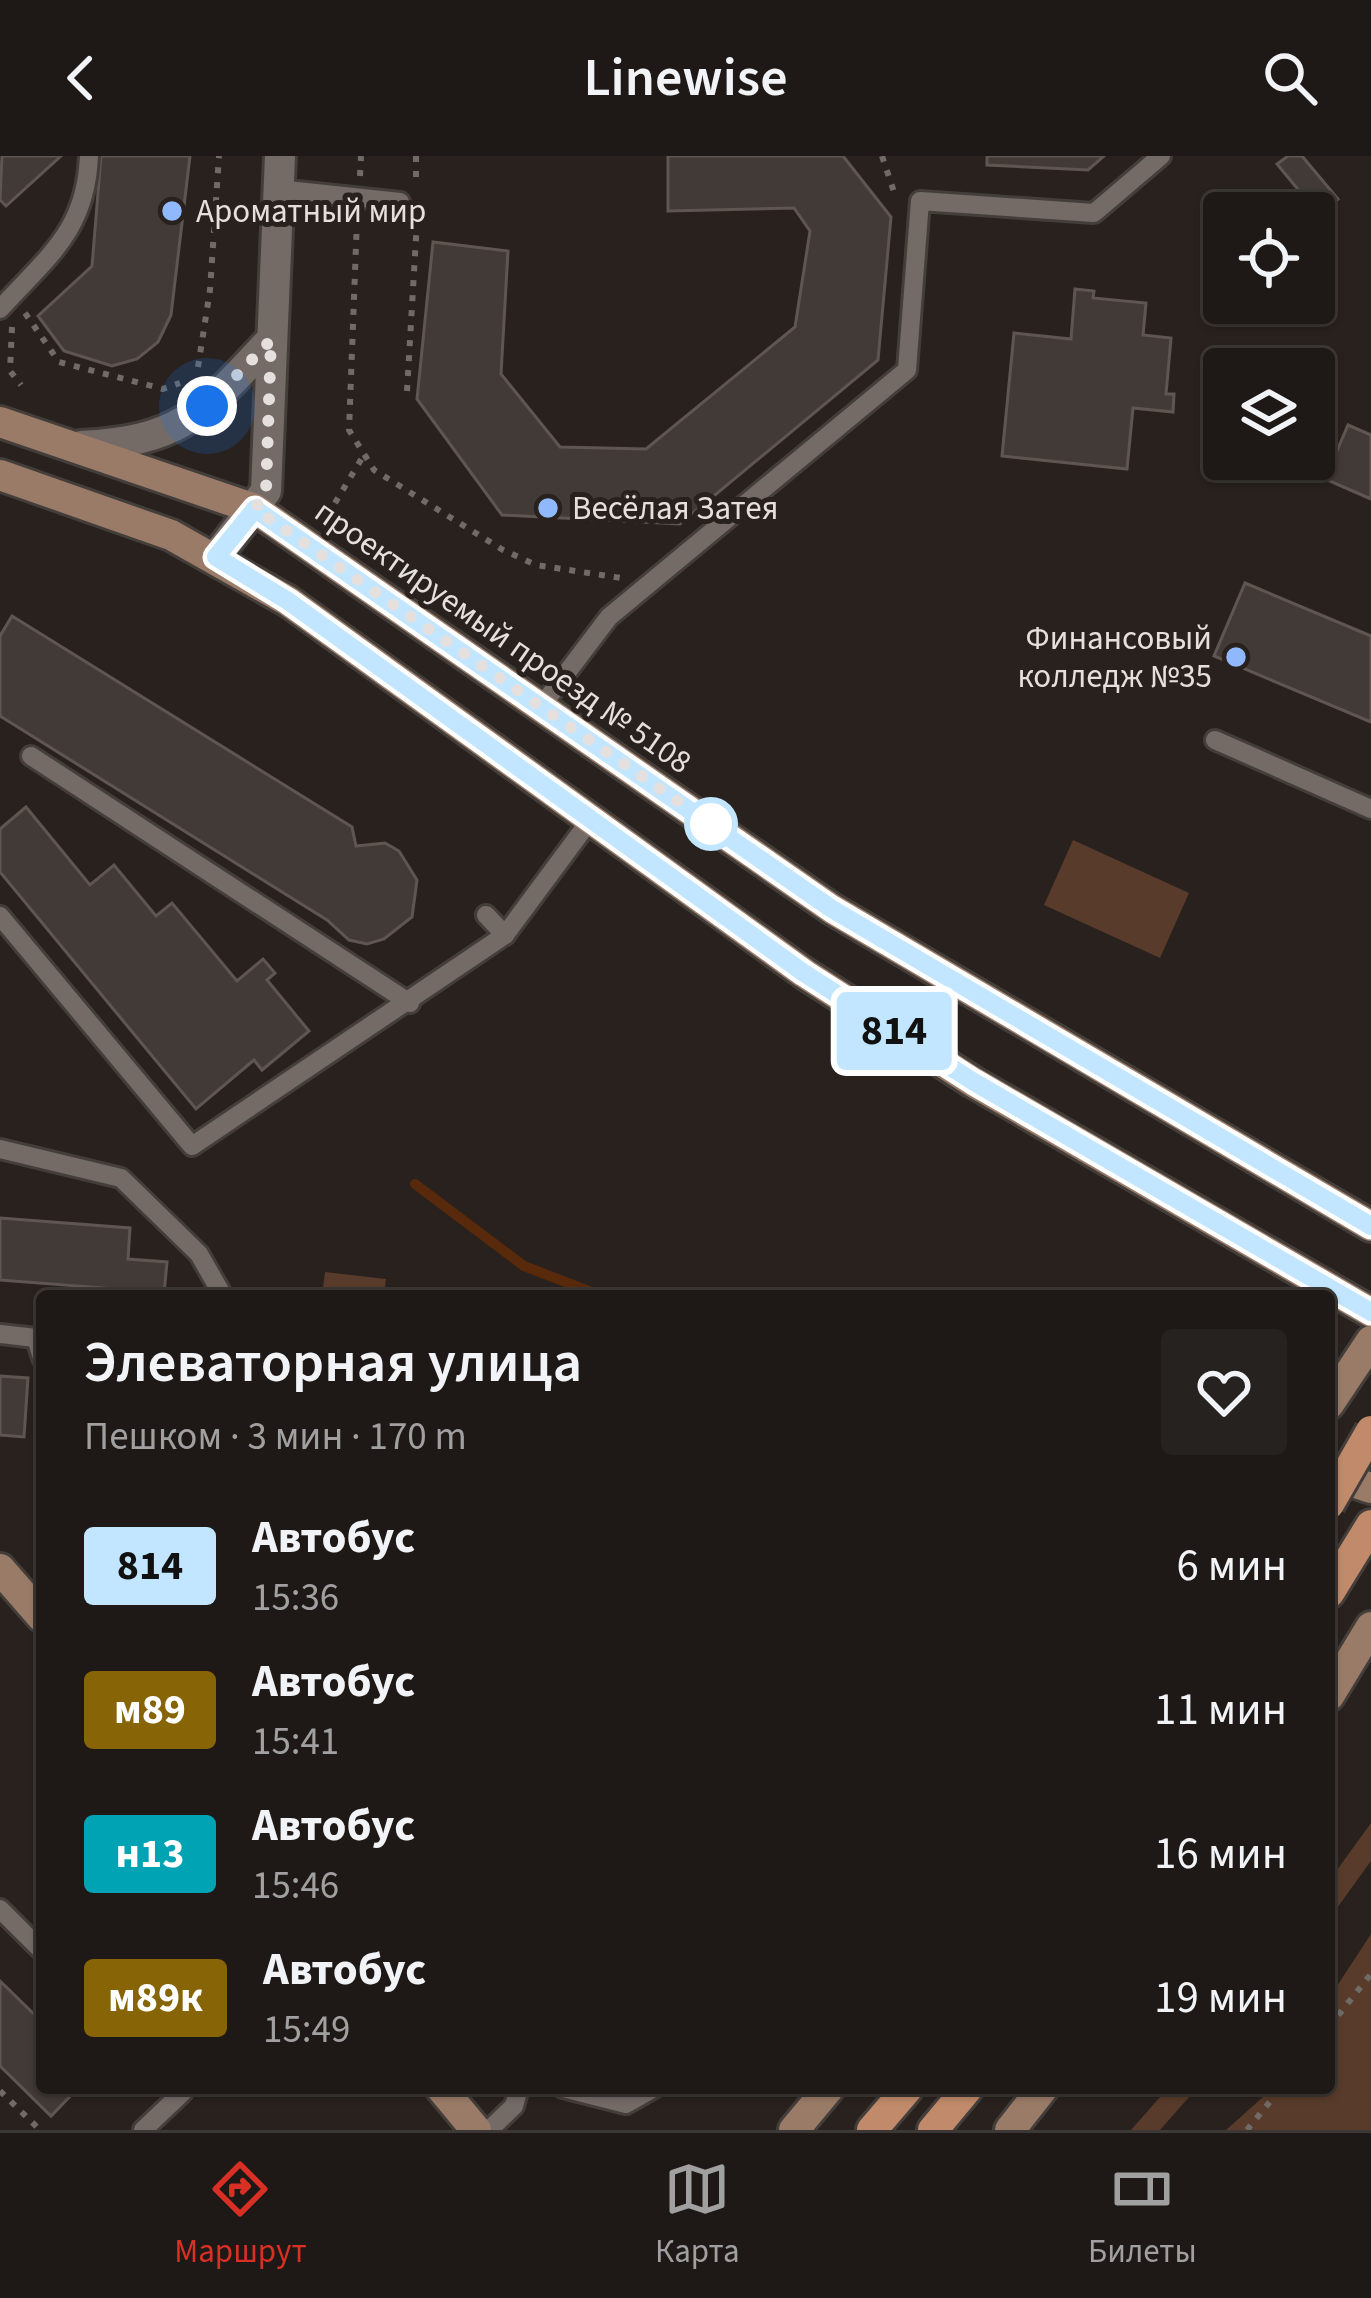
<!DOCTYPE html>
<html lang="ru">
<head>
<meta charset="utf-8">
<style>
	body { margin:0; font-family:"Source Sans 3",sans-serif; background:#26221f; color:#f1f3f6; height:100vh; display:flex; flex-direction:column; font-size:45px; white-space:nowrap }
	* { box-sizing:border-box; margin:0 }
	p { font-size:39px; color:#a1a0a1 }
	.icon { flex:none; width:66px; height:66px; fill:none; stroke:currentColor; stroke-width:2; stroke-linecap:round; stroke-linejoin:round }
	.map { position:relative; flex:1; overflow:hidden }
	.sheet { position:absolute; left:36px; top:1134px; width:1299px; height:804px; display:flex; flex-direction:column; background:#1e1916; border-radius:12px; box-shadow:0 3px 9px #0004,0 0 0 3px #3c3835 }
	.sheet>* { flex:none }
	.badge { padding:0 24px; border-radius:9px; font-size:42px; line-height:78px }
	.controls { position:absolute; left:1203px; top:36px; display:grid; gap:24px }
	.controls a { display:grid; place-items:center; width:132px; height:132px; border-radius:12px; background:#1e1916; box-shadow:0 3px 9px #0004,0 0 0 3px #3c3835; font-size:60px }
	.you { position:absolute; width:60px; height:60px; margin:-30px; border:9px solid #fff; border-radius:50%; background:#1a73e8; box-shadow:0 0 0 18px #1a73e833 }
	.map>.badge { position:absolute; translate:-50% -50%; box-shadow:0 0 0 6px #fff }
	.round { display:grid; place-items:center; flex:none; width:126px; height:126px; border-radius:12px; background:#26221f }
	.summary { display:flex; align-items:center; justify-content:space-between; height:204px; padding:0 48px }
	h1 { font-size:57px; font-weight:600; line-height:90px }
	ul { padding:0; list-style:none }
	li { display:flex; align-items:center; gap:36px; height:144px; padding:0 48px }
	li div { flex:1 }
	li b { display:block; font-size:45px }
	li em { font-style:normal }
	li .badge { min-width:132px; font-weight:700; text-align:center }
	header { display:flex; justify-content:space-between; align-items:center; height:156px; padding:0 48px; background:#1e1916; font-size:54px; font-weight:600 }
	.menu { display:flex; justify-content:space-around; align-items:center; height:168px; border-top:3px solid #3c3835; background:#1e1916; font-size:33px; color:#a1a0a1 }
	.menu a { display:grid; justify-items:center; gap:6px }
	.menu .current { color:#d93025 }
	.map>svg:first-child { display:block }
	.green { fill:#583b2a }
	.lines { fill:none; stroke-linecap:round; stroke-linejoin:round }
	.stream { stroke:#582a0b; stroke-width:10 }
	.building { fill:#423a36; stroke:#5f5652; stroke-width:3 }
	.lane-casing { stroke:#443e3b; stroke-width:24 }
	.street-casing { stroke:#443e3b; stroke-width:36 }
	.secondary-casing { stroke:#443e3b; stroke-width:36 }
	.primary-casing { stroke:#443e3b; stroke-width:36 }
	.path { stroke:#716b67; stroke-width:6; stroke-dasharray:6 9; stroke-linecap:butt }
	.lane { stroke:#746b67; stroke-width:18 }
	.street { stroke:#746b67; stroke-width:30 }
	.secondary { stroke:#9a7b68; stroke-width:30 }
	.primary { stroke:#c18a6a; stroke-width:30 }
	.primary-bridge-casing { stroke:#443e3b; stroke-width:36; stroke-linecap:butt }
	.primary-bridge { stroke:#c18a6a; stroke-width:30 }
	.line-casing { stroke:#fff; stroke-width:27 }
	.line { stroke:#c2e6ff; stroke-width:18 }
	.walk { stroke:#e5e0dd; stroke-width:12; stroke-dasharray:0 21.6 }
	.poi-dot { fill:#90b8fd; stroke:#28211d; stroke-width:4.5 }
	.stop-dot { fill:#fff; stroke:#c2e6ff; stroke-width:6 }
	.labels { text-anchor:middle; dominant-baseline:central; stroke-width:10; stroke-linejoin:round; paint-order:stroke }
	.poi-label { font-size:33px; fill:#e5e0dd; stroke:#28211d; text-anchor:start }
	.street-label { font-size:33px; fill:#e5e0dd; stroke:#28211d }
</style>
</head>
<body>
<header><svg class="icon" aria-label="back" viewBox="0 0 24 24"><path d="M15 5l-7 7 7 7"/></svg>Linewise<svg class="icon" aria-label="search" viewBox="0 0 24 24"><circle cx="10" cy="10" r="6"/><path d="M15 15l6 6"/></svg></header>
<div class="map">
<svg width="1371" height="1974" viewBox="0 0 1371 1974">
	<rect width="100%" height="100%" fill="#28211d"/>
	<g class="green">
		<polygon points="1073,684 1189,737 1160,802 1044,749"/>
		<polygon points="325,1116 386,1123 384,1140 322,1140"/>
		<polygon points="1371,1667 1371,1705 1329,1763 1329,1725"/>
		<polygon points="1371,1778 1371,1974 1226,1974 1273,1932 1329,1932 1329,1842"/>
		<polygon points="1168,1932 1197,1932 1160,1974 1131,1974"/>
	</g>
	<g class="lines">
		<polyline class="stream" points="415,1028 524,1110 602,1140"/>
	</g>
	<g class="building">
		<polygon points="2,0 61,0 6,50 0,44"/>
		<polygon points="101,0 190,0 171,159 158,186 137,203 112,210 64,195 38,160 92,110"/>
		<polygon points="668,0 843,0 891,61 878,204 680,368 502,359 417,243 433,86 508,95 501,218 560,291 646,293 795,171 810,75 794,52 668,55"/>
		<polygon points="987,0 1104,0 1088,14 987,9"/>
		<polygon points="1288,0 1302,0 1338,43 1319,59 1277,8"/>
		<polygon points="1075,133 1094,135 1093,142 1146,147 1143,179 1171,182 1166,238 1174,238 1173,256 1133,252 1127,313 1002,300 1014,177 1071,183"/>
		<polygon points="1348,269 1371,279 1371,343 1325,323"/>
		<polygon points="1245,427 1371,480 1371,566 1214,500"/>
		<polygon points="12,460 352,671 356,690 385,687 399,695 417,724 412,761 384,783 367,788 349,784 327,764 0,560 0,480"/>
		<polygon points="26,651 90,729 114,709 156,760 172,747 237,825 263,803 275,817 267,824 309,875 262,914 254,904 196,953 0,716 0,673"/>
		<polygon points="0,1062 130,1072 128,1103 167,1106 164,1138 184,1140 129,1140 130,1134 0,1124"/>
		<polygon points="0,1220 28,1222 24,1281 0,1279"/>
		<polygon points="0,1825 42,1866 42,1932 78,1932 51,1960 0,1910"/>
	</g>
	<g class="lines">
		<g class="lane-casing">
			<g id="lane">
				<polyline points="278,33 400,46"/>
				<path d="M 0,153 C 48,100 86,75 89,0"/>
				<polyline points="540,552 609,461 907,214 920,45 1094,57 1161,0"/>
				<polyline points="1215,584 1371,653"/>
				<polyline points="31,600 410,847"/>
				<polyline points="486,759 505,779"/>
				<polyline points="0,760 192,990 505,779 591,663"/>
				<polyline points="0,993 121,1022 199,1098 223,1140"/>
				<polyline points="0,1178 36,1182 42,1202"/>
				<polyline points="0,1753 42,1795"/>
				<polyline points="563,1932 626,1948 654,1932"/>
				<polyline points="143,1974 183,1936 179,1932"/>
				<polyline points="489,1974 514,1950 519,1932"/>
			</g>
		</g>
		<g class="street-casing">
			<g id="street">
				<path d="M 81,290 C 183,285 204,255 271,184"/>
				<polyline points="216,401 266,335 280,0"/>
			</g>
		</g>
		<g class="secondary-casing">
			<g id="secondary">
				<polyline points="0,266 255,353 832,753 1371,1070"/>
				<polyline points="0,319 171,379 288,445 804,817 973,926 1371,1156"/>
				<polyline points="1329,1248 1371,1185"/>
				<polyline points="1329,1318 1371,1332"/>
				<polyline points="0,1413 42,1461"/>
				<polyline points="1329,1540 1371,1471"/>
				<polyline points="441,1932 476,1974"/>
				<polyline points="794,1974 829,1932"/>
				<polyline points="1010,1974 1043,1932"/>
			</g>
		</g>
		<g class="primary-casing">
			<g id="primary">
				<polyline points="1329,1437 1371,1369"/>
				<polyline points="872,1974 908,1932"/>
				<polyline points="933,1974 968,1932"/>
			</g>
		</g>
		<g class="path">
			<polyline points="416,0 416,28"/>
			<polyline points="882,0 895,39"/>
			<polyline points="360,20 361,0"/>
			<polyline points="357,63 349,274 374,314 503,394 536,409 621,422"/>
			<polyline points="25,157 59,206 163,233 180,227"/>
			<polyline points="12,171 10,215 21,229"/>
			<polyline points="198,211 210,134 219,0"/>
			<polyline points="407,235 417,65"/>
			<polyline points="335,347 362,302"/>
			<polyline points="1329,1871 1371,1818"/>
			<polyline points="0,1935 40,1974"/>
			<polyline points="1247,1974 1281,1932"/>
		</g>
		<use href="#lane" class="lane"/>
		<use href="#street" class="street"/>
		<use href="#secondary" class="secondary"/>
		<use href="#primary" class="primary"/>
		<g class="primary-bridge-casing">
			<polyline id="primary-bridge" points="1329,1348 1371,1275"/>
		</g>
		<use href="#primary-bridge" class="primary-bridge"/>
	</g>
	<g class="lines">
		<g class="line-casing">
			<polyline id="line" points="1371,1070 832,753 255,353 216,401 288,445 804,817 974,926 1371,1156"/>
		</g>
		<use href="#line" class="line"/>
		<polyline class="walk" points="207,250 271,184 266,335 255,353 711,668"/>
	</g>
	<g class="poi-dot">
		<circle cx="172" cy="55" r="12"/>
		<circle cx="548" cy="352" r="12"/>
		<circle cx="1236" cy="501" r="12"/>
	</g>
	<circle class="stop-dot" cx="711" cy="668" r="24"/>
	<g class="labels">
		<g class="poi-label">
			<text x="196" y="55">Ароматный мир</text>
			<text x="572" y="352">Весёлая Затея</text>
			<text x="1212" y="482" text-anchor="end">Финансовый<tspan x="1212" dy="38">колледж №35</tspan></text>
		</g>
		<g class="street-label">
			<text transform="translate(503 481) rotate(35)">проектируемый проезд № 5108</text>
		</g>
	</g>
</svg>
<div class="controls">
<a><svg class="icon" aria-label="locate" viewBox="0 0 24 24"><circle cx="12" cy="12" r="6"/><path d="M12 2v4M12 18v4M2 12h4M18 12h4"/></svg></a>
<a><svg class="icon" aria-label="layers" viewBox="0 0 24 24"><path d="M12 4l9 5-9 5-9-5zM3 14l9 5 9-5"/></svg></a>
</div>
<div class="you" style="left:207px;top:250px"></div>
<b class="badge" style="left:894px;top:875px;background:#c2e6ff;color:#111">814</b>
<section class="sheet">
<div class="summary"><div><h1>Элеваторная улица</h1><p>Пешком · 3 мин · 170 m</p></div><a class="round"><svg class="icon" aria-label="heart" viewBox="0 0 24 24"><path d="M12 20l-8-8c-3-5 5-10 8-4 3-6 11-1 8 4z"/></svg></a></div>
<ul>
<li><span class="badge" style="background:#c2e6ff;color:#111">814</span><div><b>Автобус</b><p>15:36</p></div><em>6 мин</em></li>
<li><span class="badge" style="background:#876406;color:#fff">м89</span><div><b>Автобус</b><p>15:41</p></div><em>11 мин</em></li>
<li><span class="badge" style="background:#00a3b4;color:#fff">н13</span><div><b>Автобус</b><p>15:46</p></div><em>16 мин</em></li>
<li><span class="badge" style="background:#876406;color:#fff">м89к</span><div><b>Автобус</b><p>15:49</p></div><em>19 мин</em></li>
</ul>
</section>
</div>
<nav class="menu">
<a class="current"><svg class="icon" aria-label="directions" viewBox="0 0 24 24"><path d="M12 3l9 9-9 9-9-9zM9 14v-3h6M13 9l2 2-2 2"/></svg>Маршрут</a>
<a><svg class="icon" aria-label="map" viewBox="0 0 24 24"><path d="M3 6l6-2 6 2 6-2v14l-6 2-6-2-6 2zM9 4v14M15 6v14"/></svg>Карта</a>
<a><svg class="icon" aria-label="tickets" viewBox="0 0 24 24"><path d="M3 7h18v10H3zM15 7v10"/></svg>Билеты</a>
</nav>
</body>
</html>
